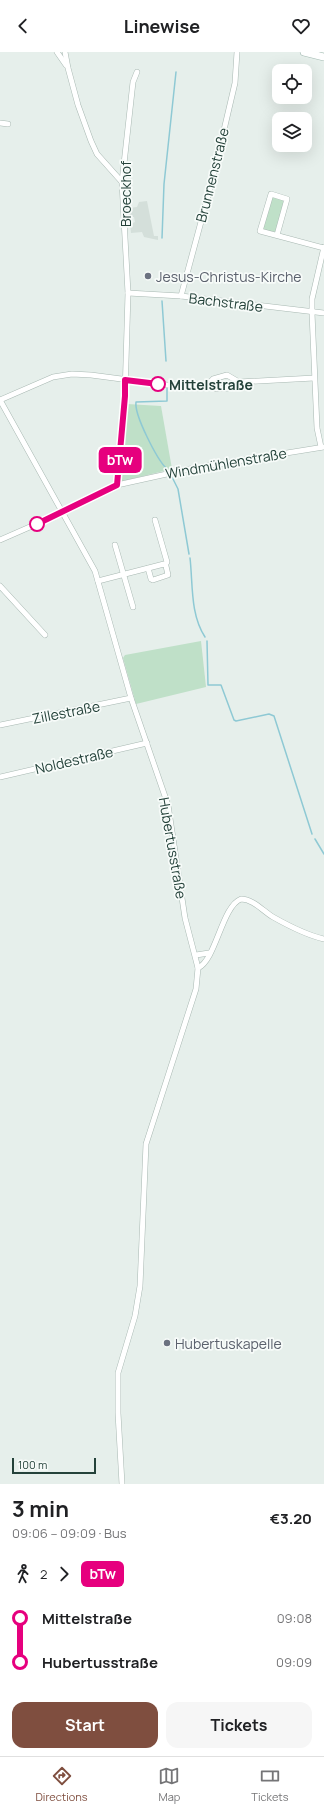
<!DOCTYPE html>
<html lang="en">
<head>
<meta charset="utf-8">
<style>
	body { margin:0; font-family:Manrope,sans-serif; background:#f6f6f6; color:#202124; height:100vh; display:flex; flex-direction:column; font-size:15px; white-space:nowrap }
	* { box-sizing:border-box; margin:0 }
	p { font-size:13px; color:#757577 }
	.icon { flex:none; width:22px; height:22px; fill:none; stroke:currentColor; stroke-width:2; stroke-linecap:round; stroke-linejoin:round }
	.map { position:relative; height:1432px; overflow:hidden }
	.drawer { display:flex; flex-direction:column; background:#fff; flex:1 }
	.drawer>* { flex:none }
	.badge { padding:0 8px; border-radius:6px; font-size:14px; line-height:26px }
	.tools { position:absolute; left:272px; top:12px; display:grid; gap:8px }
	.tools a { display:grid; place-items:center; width:40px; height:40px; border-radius:8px; background:#fff; box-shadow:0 4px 16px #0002; font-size:20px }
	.scale { position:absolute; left:12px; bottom:10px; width:84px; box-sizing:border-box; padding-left:4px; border:2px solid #24423a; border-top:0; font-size:11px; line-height:14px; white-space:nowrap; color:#24423a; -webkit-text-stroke:3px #f7fbf9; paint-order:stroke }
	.map>.badge { position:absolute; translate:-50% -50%; box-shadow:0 0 0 2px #fff }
	.legs { display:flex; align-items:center; gap:6px; height:44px; padding:0 12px; font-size:13px }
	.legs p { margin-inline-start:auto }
	.overview { display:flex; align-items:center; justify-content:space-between; height:68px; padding:0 12px }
	h1 { font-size:22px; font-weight:700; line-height:30px }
	.cta { display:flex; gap:8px; margin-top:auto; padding:8px 12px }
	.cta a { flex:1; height:46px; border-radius:12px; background:#7f4e3f; color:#fff; font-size:16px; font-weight:700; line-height:46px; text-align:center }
	.cta a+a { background:#f6f6f6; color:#202124 }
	ul { padding:0 12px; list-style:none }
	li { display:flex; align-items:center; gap:14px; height:44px; font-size:15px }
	li i { display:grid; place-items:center; width:6px; height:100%; margin:0 5px; background:currentColor }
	li i::after { content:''; width:10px; height:10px; margin:-5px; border:3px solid; border-radius:50%; background:#fff }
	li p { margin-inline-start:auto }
	li:first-child i { background:linear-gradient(#0000 50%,currentColor 0) }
	li:last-child i { background:linear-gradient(currentColor 50%,#0000 0) }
	header { display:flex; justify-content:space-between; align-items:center; height:52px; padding:0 12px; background:#fff; font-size:18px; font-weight:700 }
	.menu { display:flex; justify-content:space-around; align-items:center; height:56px; border-top:1px solid #e0e0e0; background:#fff; font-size:11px; color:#757577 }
	.menu a { display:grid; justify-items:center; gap:2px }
	.menu .active { color:#7f4e3f }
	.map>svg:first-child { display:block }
	.built { fill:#d4dfda }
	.green { fill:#bfe0c8 }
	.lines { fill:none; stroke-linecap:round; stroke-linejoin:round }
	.stream { stroke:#8ec9d4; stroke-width:1.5 }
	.street-casing { stroke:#a8b8b2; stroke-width:6 }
	.secondary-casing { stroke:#a4bbb3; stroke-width:8 }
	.street { stroke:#fff; stroke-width:5 }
	.secondary { stroke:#fff; stroke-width:7 }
	.line-1-casing { stroke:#fff; stroke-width:9 }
	.line-1 { stroke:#e6007e; stroke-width:6 }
	.worship-dot { fill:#6b7280; stroke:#f7fbf9; stroke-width:1.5 }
	.stop-1-dot { fill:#fff; stroke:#e6007e; stroke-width:2 }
	.labels { text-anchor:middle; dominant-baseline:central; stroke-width:3.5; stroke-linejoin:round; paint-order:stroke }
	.street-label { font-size:14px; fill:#24423a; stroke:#f7fbf9 }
	.worship-label { font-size:14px; fill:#5b616d; stroke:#f7fbf9; text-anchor:start }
	.stop-label { font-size:14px; font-weight:bold; fill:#24423a; stroke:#f7fbf9; text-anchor:start }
</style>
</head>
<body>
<header><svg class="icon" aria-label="back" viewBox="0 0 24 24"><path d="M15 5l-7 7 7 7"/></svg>Linewise<svg class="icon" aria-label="heart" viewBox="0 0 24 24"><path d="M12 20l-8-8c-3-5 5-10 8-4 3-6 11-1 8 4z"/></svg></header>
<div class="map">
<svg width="324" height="1432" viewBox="0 0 324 1432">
	<rect width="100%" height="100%" fill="#e6efeb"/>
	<polygon class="built" points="147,149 154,184 158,184 158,188 144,185 142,180 131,181 130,170 131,172 135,170 134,165 130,165 130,167 129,156 137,155 139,150"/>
	<g class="green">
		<polygon points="272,145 284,148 276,180 263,178"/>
		<polygon points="127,352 161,354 172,417 119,430"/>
		<polygon points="201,589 206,635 136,652 123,606 125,603"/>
	</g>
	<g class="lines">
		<g class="stream">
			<polyline points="162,186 164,132 176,20"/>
			<polyline points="162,249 166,309"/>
			<path d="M 166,416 C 157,407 134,363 136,350 L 167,349 L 167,336"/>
			<polyline points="171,423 178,437 189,502"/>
			<path d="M 190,506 C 193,532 190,562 205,585"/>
			<polyline points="207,589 208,633 221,633 234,668 236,669 269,662 274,664 312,782"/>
			<polyline points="315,787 324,802"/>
		</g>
		<g class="street-casing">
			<g id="street">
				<polyline points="57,0 66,13"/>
				<polyline points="65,0 68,16 78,53 91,89 97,102 122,130"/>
				<polyline points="0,71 8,72"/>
				<polyline points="277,183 287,147 271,142 260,179 324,196"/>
				<polyline points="128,241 181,244 324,261"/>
				<polyline points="181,244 212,129 235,31 237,0"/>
				<polyline points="208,332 213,327 227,323 239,330"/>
				<polyline points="0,348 95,519 131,646 168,753 185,866 198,916 196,937 146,1092 140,1234 135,1264 118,1321 118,1361 122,1432"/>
				<polyline points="0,348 53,325 72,322 91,323 167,333 208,332 216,337 231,336 239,330 314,326"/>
				<polyline points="321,395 317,376 312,261 312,247 324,195"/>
				<polyline points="117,433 125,344 128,241 122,130 133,30 137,20"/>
				<polyline points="155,468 167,510 165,513"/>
				<polyline points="0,488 64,460 117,433 194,416 324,395"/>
				<polyline points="115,493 133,555"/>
				<polyline points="98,529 164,512 166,514 168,523 153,528 151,527 148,516"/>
				<polyline points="0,534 45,583"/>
				<polyline points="0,673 131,646"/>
				<polyline points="0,725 147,691"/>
				<polyline points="196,903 209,901"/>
				<path d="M 198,916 C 216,908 222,854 241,847 C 253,847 263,859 273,865 C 289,874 306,883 324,887"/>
			</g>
		</g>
		<g class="secondary-casing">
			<polyline id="secondary" points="304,0 324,5"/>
		</g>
		<use href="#street" class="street"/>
		<use href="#secondary" class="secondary"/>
	</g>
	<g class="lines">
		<g class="line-1-casing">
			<polyline id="line-1" points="37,472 117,433 125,344 125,328 158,332"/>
		</g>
		<use href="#line-1" class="line-1"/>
	</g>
	<g class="worship-dot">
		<circle cx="148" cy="224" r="4"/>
		<circle cx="167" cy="1291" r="4"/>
	</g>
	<g class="stop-1-dot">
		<circle cx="158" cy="332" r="7"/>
		<circle cx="37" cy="472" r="7"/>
	</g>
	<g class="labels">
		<g class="street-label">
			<text transform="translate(212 123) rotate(-76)">Brunnenstraße</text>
			<text transform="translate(125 142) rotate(-90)">Broeckhof</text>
			<text transform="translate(226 250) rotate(7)">Bachstraße</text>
			<text transform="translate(226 411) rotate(-10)">Windmühlenstraße</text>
			<text transform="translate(66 660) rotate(-11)">Zillestraße</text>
			<text transform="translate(74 708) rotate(-13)">Noldestraße</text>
			<text transform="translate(173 796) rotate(80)">Hubertusstraße</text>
		</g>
		<g class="worship-label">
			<text x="156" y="224">Jesus-Christus-Kirche</text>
			<text x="175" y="1291">Hubertuskapelle</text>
		</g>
		<g class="stop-label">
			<text x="169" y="332">Mittelstraße</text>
		</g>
	</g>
</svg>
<div class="tools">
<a><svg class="icon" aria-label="locate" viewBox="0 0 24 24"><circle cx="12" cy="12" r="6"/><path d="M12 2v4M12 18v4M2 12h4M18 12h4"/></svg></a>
<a><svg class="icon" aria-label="layers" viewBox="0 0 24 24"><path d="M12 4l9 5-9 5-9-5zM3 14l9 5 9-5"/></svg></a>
</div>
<div class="scale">100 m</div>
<b class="badge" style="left:120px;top:408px;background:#e6007e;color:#fff">bTw</b>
</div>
<section class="drawer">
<div class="overview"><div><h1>3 min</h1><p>09:06 – 09:09 · Bus</p></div><b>€3.20</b></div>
<div class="legs"><svg class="icon" aria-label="walk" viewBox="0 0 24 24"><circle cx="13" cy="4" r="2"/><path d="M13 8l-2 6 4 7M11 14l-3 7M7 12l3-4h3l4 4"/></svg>2<svg class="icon" aria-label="forward" viewBox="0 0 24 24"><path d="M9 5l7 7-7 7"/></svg><b class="badge" style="background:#e6007e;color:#fff">bTw</b></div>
<ul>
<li><i style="color:#e6007e"></i><b>Mittelstraße</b><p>09:08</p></li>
<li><i style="color:#e6007e"></i><b>Hubertusstraße</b><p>09:09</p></li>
</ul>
<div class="cta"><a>Start</a><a>Tickets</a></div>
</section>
<nav class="menu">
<a class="active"><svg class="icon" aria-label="directions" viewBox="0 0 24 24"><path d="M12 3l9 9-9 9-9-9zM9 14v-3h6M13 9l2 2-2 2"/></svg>Directions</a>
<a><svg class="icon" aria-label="map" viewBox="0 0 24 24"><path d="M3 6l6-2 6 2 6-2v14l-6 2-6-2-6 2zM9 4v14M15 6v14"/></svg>Map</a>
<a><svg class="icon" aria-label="tickets" viewBox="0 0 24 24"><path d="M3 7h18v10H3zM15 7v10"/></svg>Tickets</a>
</nav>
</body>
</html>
